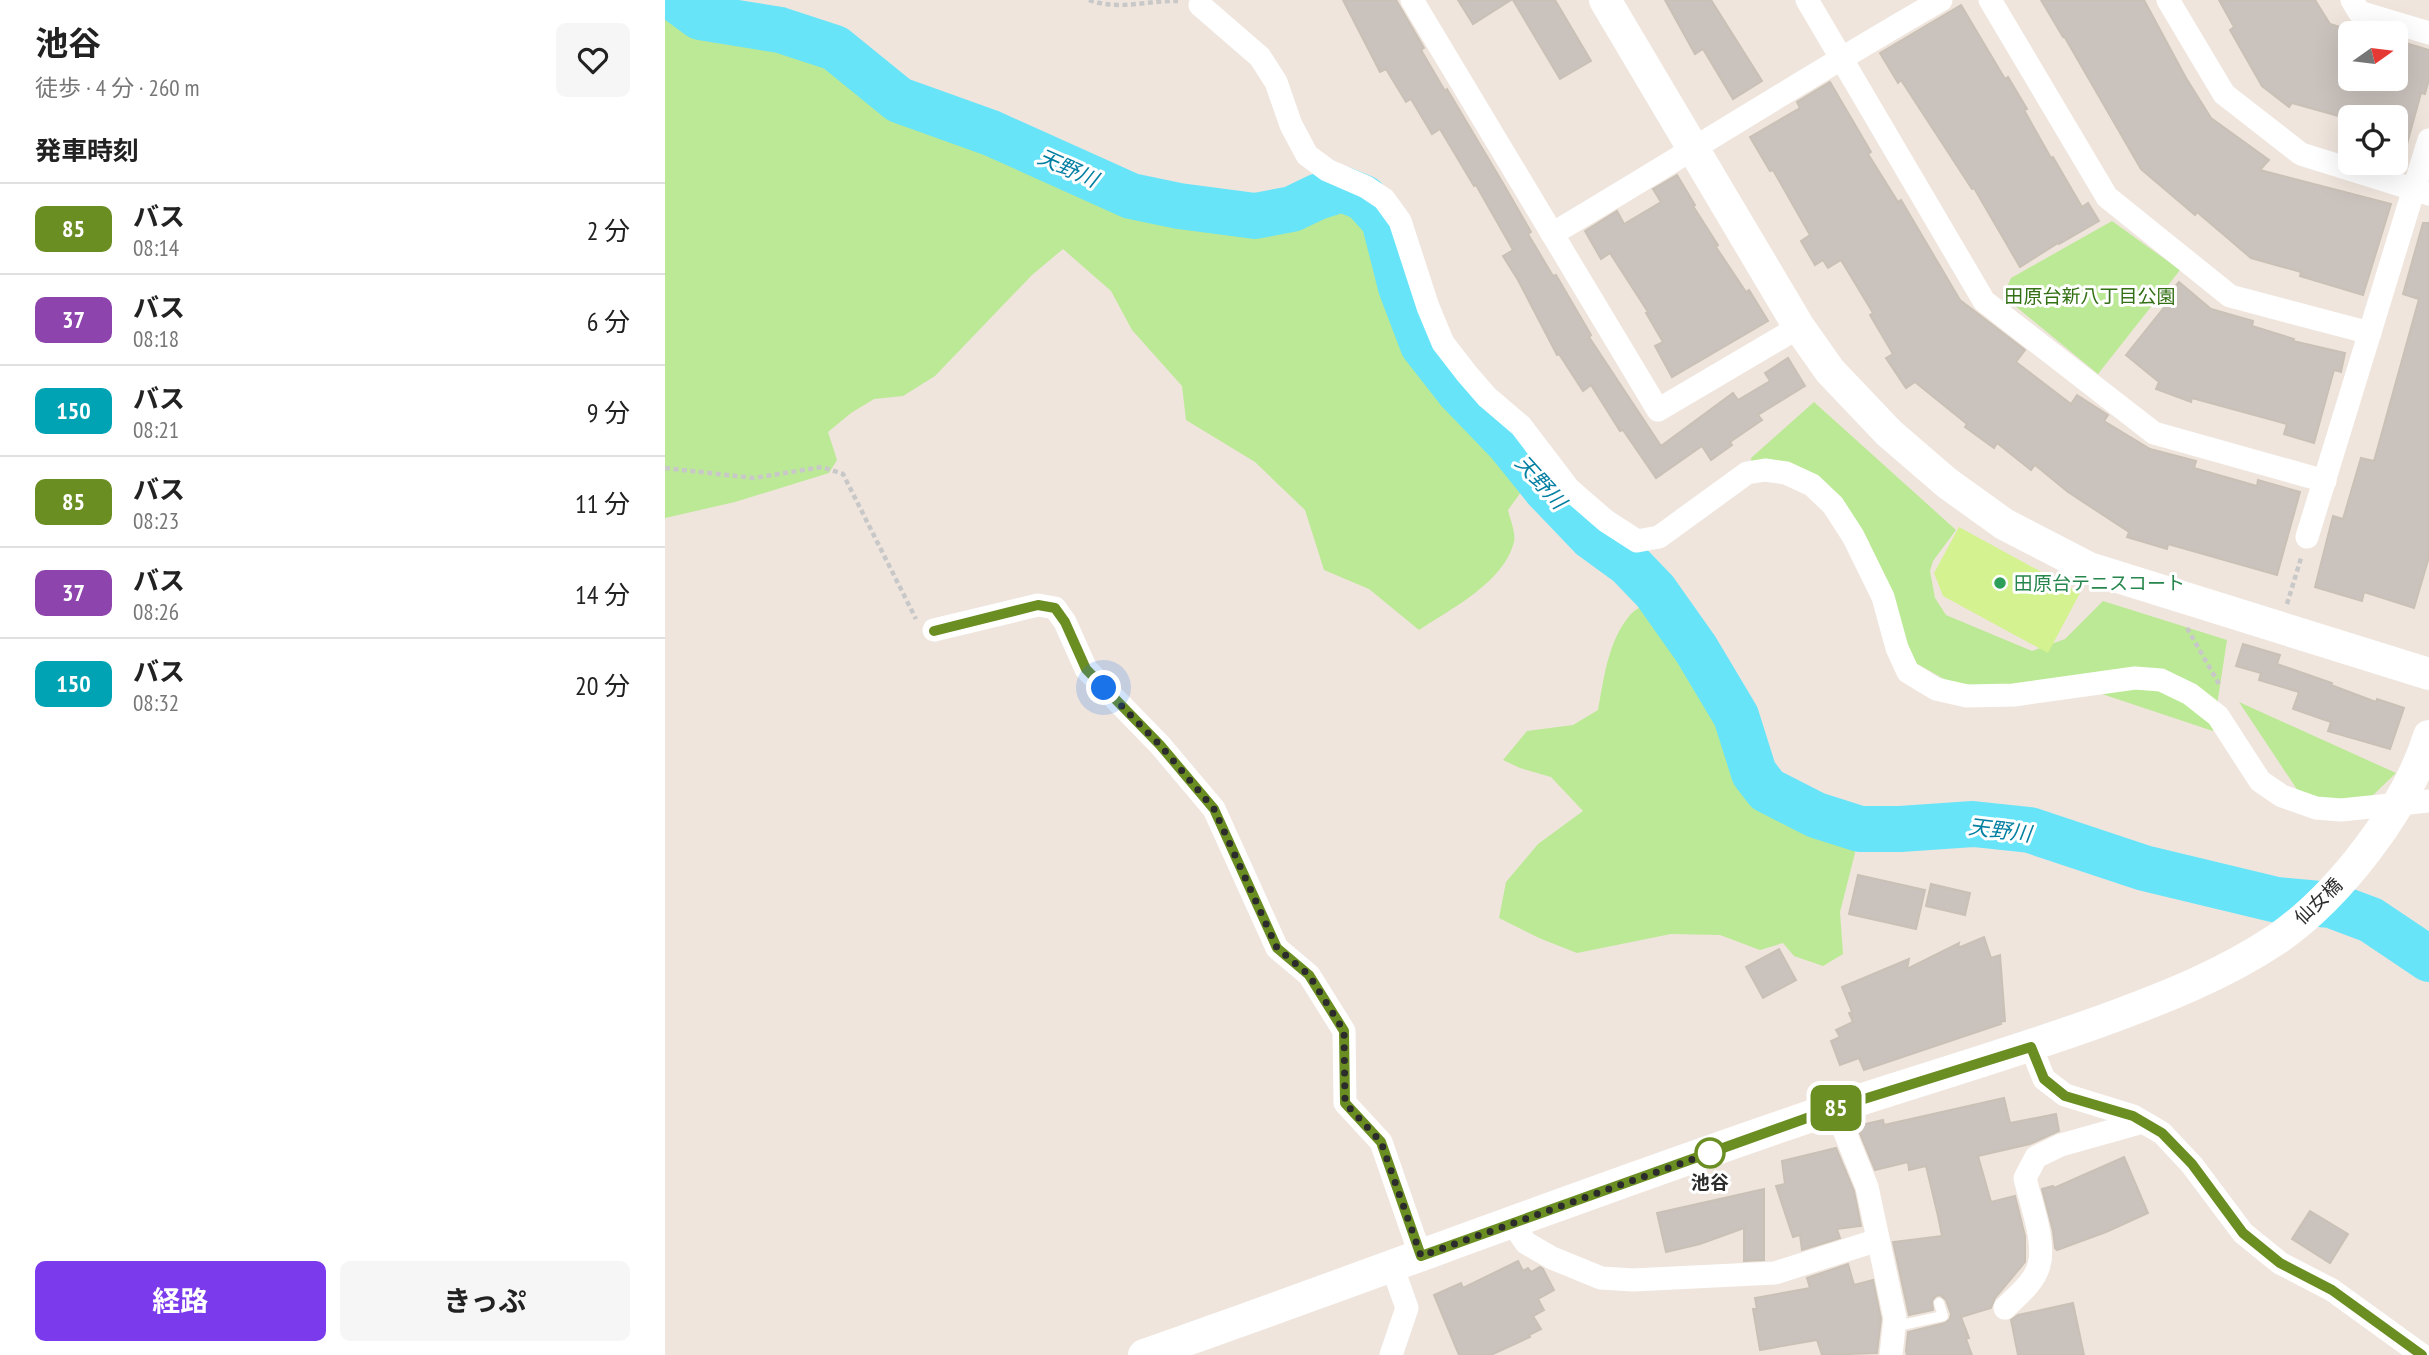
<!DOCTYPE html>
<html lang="ja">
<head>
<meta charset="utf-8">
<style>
	body { margin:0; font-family:"PT Sans Narrow","Noto Sans JP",sans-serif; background:#f6f6f6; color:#222; height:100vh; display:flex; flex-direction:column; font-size:26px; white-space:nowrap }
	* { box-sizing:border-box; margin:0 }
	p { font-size:23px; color:#767676 }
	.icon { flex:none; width:38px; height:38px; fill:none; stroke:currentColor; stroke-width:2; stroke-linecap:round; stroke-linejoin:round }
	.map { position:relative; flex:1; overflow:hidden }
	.side { display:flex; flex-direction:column; background:#fff; width:665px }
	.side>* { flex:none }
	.badge { padding:0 14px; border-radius:10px; font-size:24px; line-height:46px }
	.needle { width:46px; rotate:76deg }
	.buttons { position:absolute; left:1673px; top:21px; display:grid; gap:14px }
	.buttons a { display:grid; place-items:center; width:70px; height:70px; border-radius:10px; background:#fff; box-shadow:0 7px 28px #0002; font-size:35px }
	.you { position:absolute; width:35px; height:35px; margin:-18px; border:5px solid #fff; border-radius:50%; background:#1a73e8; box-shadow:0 0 0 10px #1a73e833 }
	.map>.badge { position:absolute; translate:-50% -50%; box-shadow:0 0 0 4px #fff }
	h2 { padding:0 35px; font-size:26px; line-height:63px }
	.round { display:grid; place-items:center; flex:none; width:74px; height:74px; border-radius:10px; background:#f6f6f6 }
	.overview { display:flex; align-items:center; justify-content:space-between; height:119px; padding:0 35px }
	h1 { font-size:33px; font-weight:700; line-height:52px }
	.cta { display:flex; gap:14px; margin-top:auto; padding:14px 35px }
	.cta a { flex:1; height:80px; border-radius:10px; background:#7c3aed; color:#fff; font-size:28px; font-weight:700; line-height:80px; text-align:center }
	.cta a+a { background:#f6f6f6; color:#222 }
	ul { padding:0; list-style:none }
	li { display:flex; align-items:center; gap:21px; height:91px; padding:0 35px; border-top:2px solid #e0e0e0 }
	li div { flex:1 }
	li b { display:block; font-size:26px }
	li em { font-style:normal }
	li .badge { min-width:77px; font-weight:700; text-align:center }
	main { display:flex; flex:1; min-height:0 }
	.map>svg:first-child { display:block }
	.green { fill:#bce995 }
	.pitch { fill:#d4f290 }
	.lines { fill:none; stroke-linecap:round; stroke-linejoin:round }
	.river { stroke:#68e4f9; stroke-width:46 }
	.building { fill:#cac2bd; stroke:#cac1b6; stroke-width:2 }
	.path { stroke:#c8c8c8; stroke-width:4.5; stroke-dasharray:5 3.5; stroke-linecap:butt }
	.lane { stroke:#fff; stroke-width:10 }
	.street { stroke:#fff; stroke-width:23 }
	.secondary { stroke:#fff; stroke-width:32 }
	.line-casing { stroke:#fff; stroke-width:16 }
	.line { stroke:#6b8e23; stroke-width:10 }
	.walk { stroke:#2c2c2c; stroke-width:7; stroke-dasharray:0 12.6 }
	.leisure-dot { fill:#2e9e5b; stroke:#fff; stroke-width:2.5 }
	.stop-dot { fill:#fff; stroke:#6b8e23; stroke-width:3.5 }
	.labels { text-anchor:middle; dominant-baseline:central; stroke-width:6; stroke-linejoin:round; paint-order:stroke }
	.park-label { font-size:19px; fill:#337014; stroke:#fff }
	.leisure-label { font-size:19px; fill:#27864d; stroke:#fff; text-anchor:start }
	.street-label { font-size:19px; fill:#2c2c2c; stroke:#fff }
	.stop-label { font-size:19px; font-weight:bold; fill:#2c2c2c; stroke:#fff }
	.water-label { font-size:21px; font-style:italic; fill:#037fa2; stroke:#fff }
</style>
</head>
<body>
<main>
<section class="side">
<div class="overview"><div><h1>池谷</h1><p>徒歩 · 4 分 · 260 m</p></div><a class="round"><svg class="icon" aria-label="heart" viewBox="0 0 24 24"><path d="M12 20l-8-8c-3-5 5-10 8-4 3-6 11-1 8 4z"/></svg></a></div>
<h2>発車時刻</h2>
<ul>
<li><span class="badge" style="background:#6b8e23;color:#fff">85</span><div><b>バス</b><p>08:14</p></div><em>2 分</em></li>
<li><span class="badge" style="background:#8e44ad;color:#fff">37</span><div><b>バス</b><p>08:18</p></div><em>6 分</em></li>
<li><span class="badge" style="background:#00a3b4;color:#fff">150</span><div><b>バス</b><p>08:21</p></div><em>9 分</em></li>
<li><span class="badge" style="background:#6b8e23;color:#fff">85</span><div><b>バス</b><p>08:23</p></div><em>11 分</em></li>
<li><span class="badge" style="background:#8e44ad;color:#fff">37</span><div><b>バス</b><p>08:26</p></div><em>14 分</em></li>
<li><span class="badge" style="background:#00a3b4;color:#fff">150</span><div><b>バス</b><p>08:32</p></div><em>20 分</em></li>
</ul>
<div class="cta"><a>経路</a><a>きっぷ</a></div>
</section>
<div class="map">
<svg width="1764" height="1355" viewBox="0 0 1764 1355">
	<rect width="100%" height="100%" fill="#efe5dd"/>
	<g class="green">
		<path d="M 0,6 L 31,22 L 47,23 L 244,89 L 305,120 L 391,174 L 410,193 L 483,215 L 556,226 L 613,226 L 664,198 L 698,206 L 755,358 L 775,377 L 804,419 L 837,452 L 856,492 L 843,510 C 845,519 851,533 849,542 C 839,582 786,609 754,630 L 704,589 L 659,570 L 640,510 L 590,462 L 521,420 L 517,386 L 467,330 L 446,291 L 398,249 L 367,275 L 270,376 L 238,396 L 209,399 L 186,413 L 163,432 L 172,460 L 164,473 L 70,502 L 0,518 Z"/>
		<polygon points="1447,221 1515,270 1433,374 1338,296 1346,278"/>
		<polygon points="1149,402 1291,530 1268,561 1265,571 1270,598 1281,615 1367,651 1400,639 1438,601 1562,640 1548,731 1392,679 1349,687 1288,684 1249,662 1225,604 1203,540 1150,480 1088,472 1086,458"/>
		<path d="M 985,603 L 1027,614 L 1061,662 L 1094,748 L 1112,786 L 1189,820 L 1190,853 L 1175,912 L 1178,954 L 1158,966 L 1129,956 L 1118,943 L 1095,950 L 1055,935 L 1006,934 L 912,953 L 874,938 L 834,918 L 841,882 L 873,844 L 918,811 L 886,777 L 855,768 L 838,760 L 862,731 L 908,725 L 933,710 C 939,678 943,640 966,614 C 970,609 979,606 985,603 Z"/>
		<polygon points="1574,702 1731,773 1706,797 1670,806 1637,797"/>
	</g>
	<polygon class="pitch" points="1294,527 1415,593 1383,653 1278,596 1269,573"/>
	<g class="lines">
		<polyline class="river" points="12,0 35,17 115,30 170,48 234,100 326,133 466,196 514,206 590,216 627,209 652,197 677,189 699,198 719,220 736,287 758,345 794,391 844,443 881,489 927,537 964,564 990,591 1031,649 1071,716 1089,773 1102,790 1151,815 1195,829 1235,829 1308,824 1365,830 1479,868 1612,900 1666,905 1706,920 1764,959"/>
	</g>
	<g class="building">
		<polygon points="678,0 731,0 759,48 756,50 780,91 782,89 839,185 866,232 863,234 888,276 891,275 926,335 924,337 996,446 1068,393 1073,400 1105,381 1100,373 1123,358 1140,386 1093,415 1097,420 1065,442 1067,445 1046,460 1037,446 991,478 958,430 955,431 926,385 918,391 894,354 892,355 853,280 838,256 848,250 811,185 809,186 775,129 767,134 746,99 741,102 721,69 715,72"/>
		<polygon points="793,0 846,0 808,24"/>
		<polygon points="848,0 890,0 926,61 895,79"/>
		<polygon points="1000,0 1046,0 1097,81 1068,99 1038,49 1030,54"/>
		<polygon points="1376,0 1479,0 1521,78 1546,118 1604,160 1595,170 1726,204 1698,295 1635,276 1636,272 1586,258 1532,212 1530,215 1476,169 1399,36 1398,37"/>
		<polygon points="1554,0 1650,0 1665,24 1685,30 1685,79 1731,79 1731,40 1764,50 1764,79 1760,94 1756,93 1737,162 1731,161 1731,117 1677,117 1627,103 1624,107 1597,86 1565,30 1569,27"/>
		<polygon points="1296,5 1340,79 1343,77 1362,109 1359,110 1386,158 1388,157 1417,207 1423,203 1434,221 1394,244 1393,243 1355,267 1309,188 1307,189 1236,80 1233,83 1215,53"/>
		<polygon points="1165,82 1206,152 1203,154 1233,202 1236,200 1295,300 1360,350 1351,362 1406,404 1412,395 1443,415 1439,421 1485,449 1531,461 1529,468 1592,486 1593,480 1635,492 1612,575 1503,544 1502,549 1462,537 1464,532 1403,492 1370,465 1366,470 1332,443 1329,448 1300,427 1302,424 1250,382 1241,388 1221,358 1228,354 1205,315 1208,313 1176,260 1163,268 1158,260 1150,265 1136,241 1145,235 1108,170 1105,171 1085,137 1135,108 1132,102"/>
		<polygon points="1012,175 1030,205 1028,206 1053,245 1051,247 1081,292 1084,290 1103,321 1007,377 990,346 998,342 981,313 983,312 945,253 936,259 920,231 952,211 959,224 996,202 988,189"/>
		<polygon points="1758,223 1764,223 1764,557 1749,608 1699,592 1697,601 1650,587 1668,516 1678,519 1696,458 1709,461 1754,299 1738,294"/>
		<polygon points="1514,282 1546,309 1588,321 1587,326 1629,339 1628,341 1680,353 1676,372 1669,370 1649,443 1619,434 1622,424 1527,398 1526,402 1491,389 1494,382 1461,355 1501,305 1497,301"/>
		<polygon points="1578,644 1615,655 1612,664 1667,683 1666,685 1711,702 1712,699 1739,708 1725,749 1663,731 1666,722 1628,709 1634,692 1594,680 1596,673 1571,666"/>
		<polygon points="1193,875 1260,890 1251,929 1184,914"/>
		<polygon points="1266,884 1305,893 1300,915 1261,906"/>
		<polygon points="1319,937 1326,958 1335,955 1340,1021 1335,1022 1336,1024 1199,1070 1194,1058 1175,1065 1166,1041 1175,1037 1171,1030 1188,1022 1184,1013 1187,1012 1177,987 1244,959 1242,969 1294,943 1293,948"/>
		<polygon points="1114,949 1131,980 1098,998 1081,967"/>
		<polygon points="1339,1098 1345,1123 1391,1114 1394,1131 1365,1144 1313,1156 1326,1202 1350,1196 1360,1236 1360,1262 1330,1298 1326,1308 1296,1317 1304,1338 1301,1339 1307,1355 1242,1355 1241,1351 1243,1332 1280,1323 1285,1319 1286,1314 1281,1300 1275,1295 1271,1296 1267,1301 1268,1310 1244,1315 1228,1242 1277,1236 1273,1216 1261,1166 1244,1170 1243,1162 1210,1170 1192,1126 1218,1120 1219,1125"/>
		<polygon points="1171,1148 1189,1191 1196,1226 1172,1229 1175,1238 1137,1250 1135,1235 1128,1237 1111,1186 1120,1184 1117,1161"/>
		<polygon points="1459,1157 1483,1213 1441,1232 1392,1250 1390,1248 1388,1231 1377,1189 1388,1186 1389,1188"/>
		<polygon points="1099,1189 1099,1260 1079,1261 1079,1228 1035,1244 1001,1252 992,1213"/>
		<polygon points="1645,1211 1683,1234 1665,1263 1627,1239"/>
		<polygon points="853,1261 858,1271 863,1268 866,1272 875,1267 878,1269 889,1290 873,1299 879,1310 868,1316 876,1329 864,1335 865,1337 826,1355 794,1355 769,1295 796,1283 798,1288"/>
		<polygon points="1183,1264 1189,1285 1208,1280 1216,1319 1212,1353 1157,1355 1152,1340 1095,1350 1088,1309 1092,1309 1090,1298 1145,1288 1142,1278"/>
		<polygon points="1408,1303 1419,1355 1353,1355 1346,1320 1353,1315"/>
	</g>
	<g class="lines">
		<g class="path">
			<path d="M 424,0 C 453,11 483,0 513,1"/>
			<polyline points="0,468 89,478 157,467 178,474 251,619"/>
			<polyline points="1622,604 1636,558"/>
			<polyline points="1522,628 1554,684"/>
		</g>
		<polyline class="lane" points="1228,1327 1278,1316 1274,1303"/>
		<g class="street">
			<polyline points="747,0 993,410 1134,327"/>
			<polyline points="1142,0 1319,301 1489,433 1660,481"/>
			<polyline points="1325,0 1442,197 1565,296 1705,333"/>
			<polyline points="1503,0 1559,94 1636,154 1764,194"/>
			<polyline points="1687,0 1694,12 1764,33"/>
			<polyline points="535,5 595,57 611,82 626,125 642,155 662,170 701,187 719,199 735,221 763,307 778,343 802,374 822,397 856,426 904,489 941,521 972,541 994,537 1082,473 1100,470 1121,473 1147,485 1168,505 1188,536 1218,597 1232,648 1243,672 1271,689 1302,696 1349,695 1470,678 1496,680 1525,694 1553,716 1595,781 1617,796 1651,808 1676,810 1764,801"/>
			<path d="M 887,234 C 1017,157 1145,75 1276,0"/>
			<polyline points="1642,537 1764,140"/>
			<polyline points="269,630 373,605 390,608 400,622 421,669 495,745 549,809 612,948 644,975 679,1031 680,1103 716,1142 756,1257"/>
			<polyline points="1366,1047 1379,1079 1400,1095 1468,1116 1497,1133 1527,1165 1578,1233 1615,1263 1667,1290 1757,1355"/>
			<polyline points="1170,1108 1202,1187 1230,1318 1226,1355"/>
			<polyline points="847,1223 861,1243 887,1258 936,1278 968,1280 1110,1273 1213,1240"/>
			<path d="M 1340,1308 C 1352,1296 1370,1282 1374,1265 C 1381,1242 1365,1201 1360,1178 L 1371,1157 L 1396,1145 L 1478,1122"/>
			<polyline points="726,1355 742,1308 727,1266"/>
		</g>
		<g class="secondary">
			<polyline points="940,0 1134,327 1165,371 1224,433 1282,483 1339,524 1424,568 1764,674"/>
			<path d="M 479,1355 C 711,1274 940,1185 1173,1107 C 1261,1078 1351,1052 1439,1020 C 1499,998 1558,975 1612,939 C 1674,896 1742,808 1764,736"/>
		</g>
	</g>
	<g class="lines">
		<g class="line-casing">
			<polyline id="line" points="269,631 373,605 390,608 400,622 421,669 495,745 549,809 612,948 644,975 679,1031 680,1103 716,1142 756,1256 1170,1108 1366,1047 1379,1079 1400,1096 1468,1116 1497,1133 1527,1164 1578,1233 1615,1263 1667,1290 1757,1355"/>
		</g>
		<use href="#line" class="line"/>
		<polyline class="walk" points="439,688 495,745 549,809 612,948 644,975 679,1031 680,1103 716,1142 756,1256 1045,1153"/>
	</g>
	<circle class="leisure-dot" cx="1335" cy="583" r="7"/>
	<circle class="stop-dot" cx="1045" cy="1153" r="14"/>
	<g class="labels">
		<g class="park-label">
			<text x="1425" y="296">田原台新八丁目公園</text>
		</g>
		<g class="leisure-label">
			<text x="1349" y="583">田原台テニスコート</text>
		</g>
		<g class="street-label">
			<text transform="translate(1653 901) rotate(-44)">仙女橋</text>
		</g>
		<g class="stop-label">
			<text x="1045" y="1182">池谷</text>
		</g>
		<g class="water-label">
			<text transform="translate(403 168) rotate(24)">天野川</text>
			<text transform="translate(876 482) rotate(48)">天野川</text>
			<text transform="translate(1335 830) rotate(7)">天野川</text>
		</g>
	</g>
</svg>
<div class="buttons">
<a><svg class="needle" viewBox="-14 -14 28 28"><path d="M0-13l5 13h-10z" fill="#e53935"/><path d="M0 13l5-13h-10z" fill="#767676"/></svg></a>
<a><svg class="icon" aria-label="locate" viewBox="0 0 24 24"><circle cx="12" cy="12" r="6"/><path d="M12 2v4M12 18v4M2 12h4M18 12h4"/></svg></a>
</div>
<div class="you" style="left:439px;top:688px"></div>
<b class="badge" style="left:1171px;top:1108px;background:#6b8e23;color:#fff">85</b>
</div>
</main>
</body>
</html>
